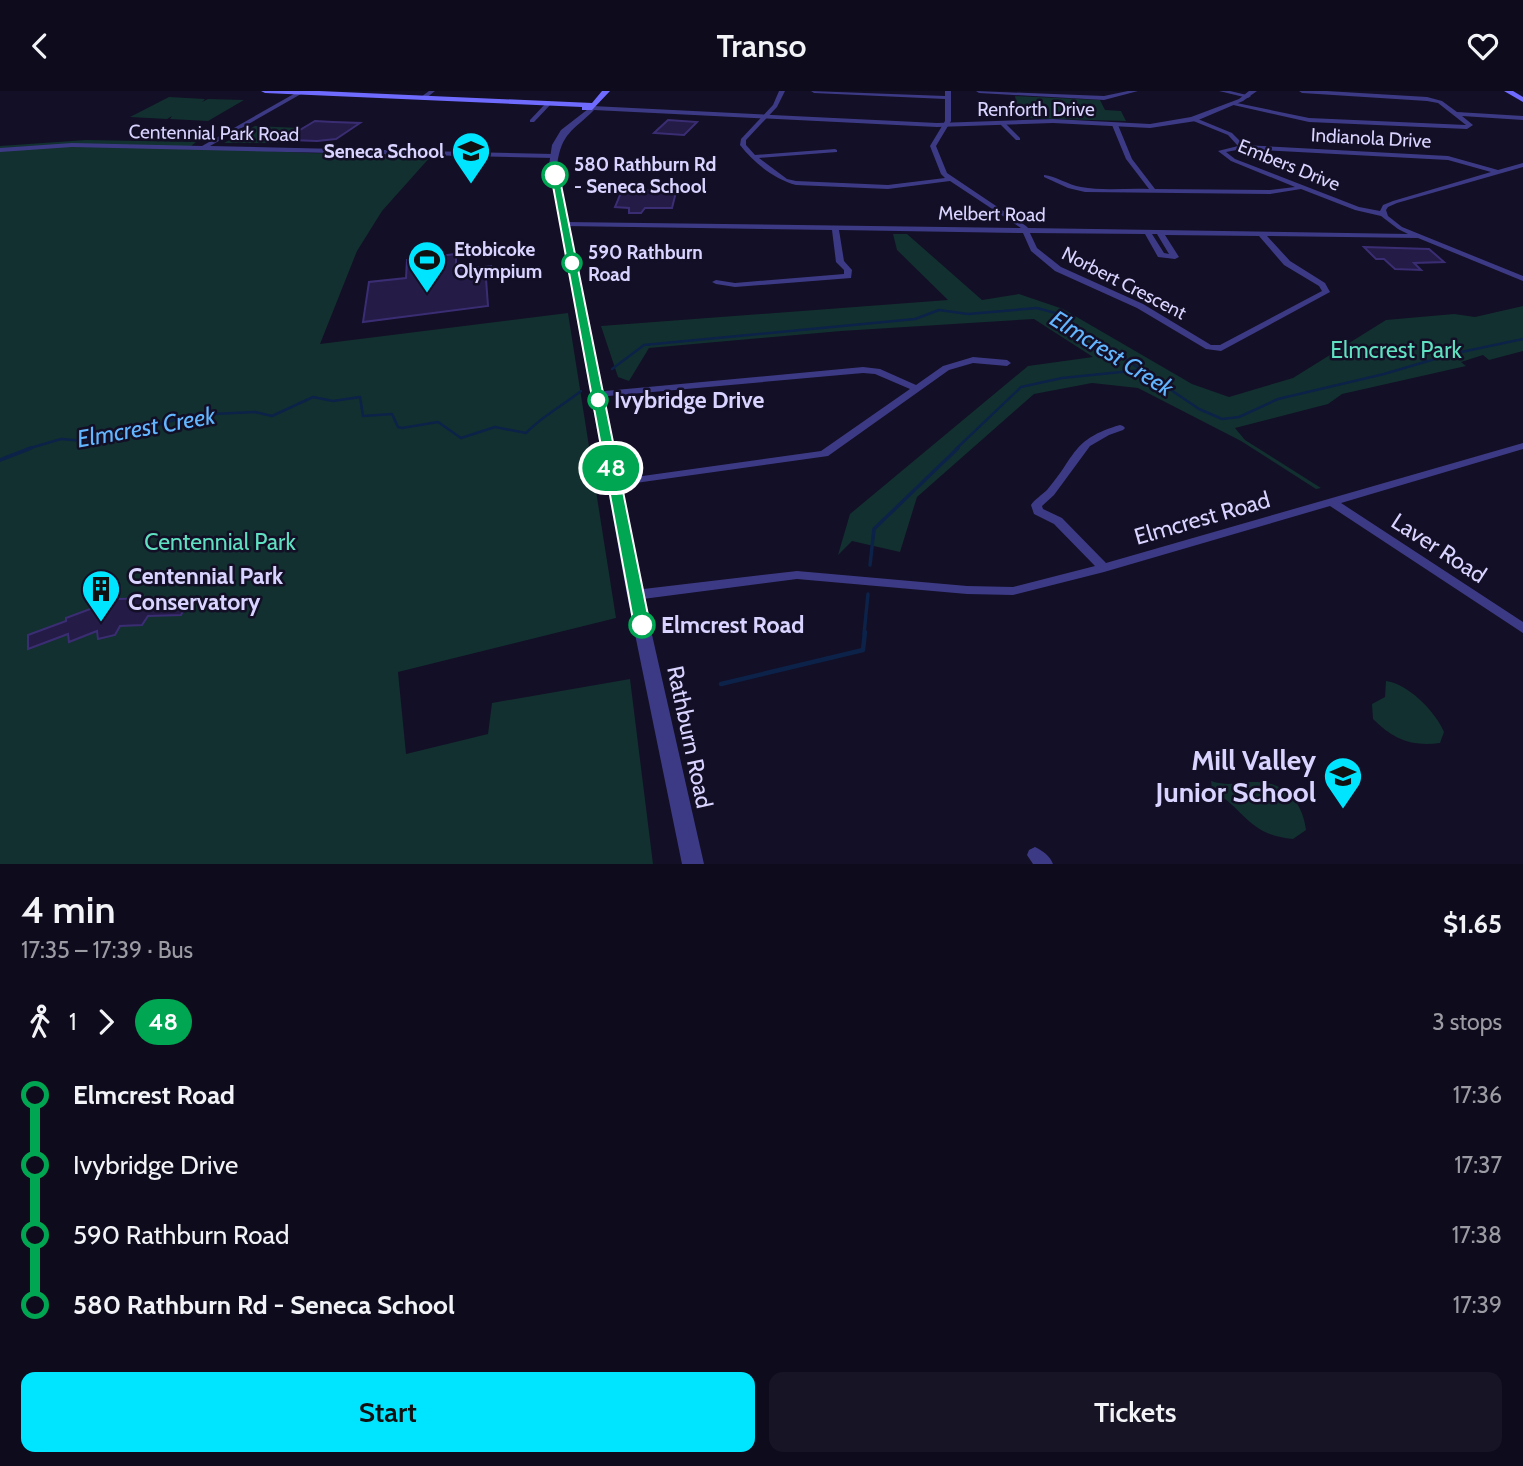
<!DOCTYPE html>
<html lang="en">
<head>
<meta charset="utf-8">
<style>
	body { margin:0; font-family:Cabin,sans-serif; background:#171425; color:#f1f3f6; height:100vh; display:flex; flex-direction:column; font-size:26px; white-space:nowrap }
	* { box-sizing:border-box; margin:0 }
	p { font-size:23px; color:#9b9ba3 }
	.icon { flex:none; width:38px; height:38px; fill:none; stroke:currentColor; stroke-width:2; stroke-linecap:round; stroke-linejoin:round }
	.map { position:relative; height:773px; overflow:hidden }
	.sheet { display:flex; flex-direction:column; background:#0e0b1c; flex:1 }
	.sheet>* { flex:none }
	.badge { padding:0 14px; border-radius:23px; font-size:24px; line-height:46px }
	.map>.badge { position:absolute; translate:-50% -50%; box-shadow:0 0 0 4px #fff }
	.legs { display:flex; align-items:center; gap:10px; height:77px; padding:0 21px; font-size:23px }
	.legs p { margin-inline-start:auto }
	.head { display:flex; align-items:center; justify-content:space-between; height:119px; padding:0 21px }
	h1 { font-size:38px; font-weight:600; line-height:52px }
	.button { display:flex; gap:14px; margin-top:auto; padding:14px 21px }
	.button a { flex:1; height:80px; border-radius:14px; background:#00e5ff; color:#111; font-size:28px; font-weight:600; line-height:80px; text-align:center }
	.button a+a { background:#171425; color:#f1f3f6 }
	ul { padding:0 21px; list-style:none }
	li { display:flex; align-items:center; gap:24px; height:70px; font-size:26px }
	li i { display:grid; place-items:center; width:10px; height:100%; margin:0 9px; background:currentColor }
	li i::after { content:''; width:18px; height:18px; margin:-9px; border:5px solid; border-radius:50%; background:#0e0b1c }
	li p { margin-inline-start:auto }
	li:first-child i { background:linear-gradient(#0000 50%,currentColor 0) }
	li:last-child i { background:linear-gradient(currentColor 50%,#0000 0) }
	header { display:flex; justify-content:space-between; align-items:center; height:91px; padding:0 21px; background:#0e0b1c; font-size:32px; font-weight:600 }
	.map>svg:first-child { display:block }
	.green { fill:#12302f }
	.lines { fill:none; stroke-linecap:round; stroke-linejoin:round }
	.stream-far2 { stroke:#0c2248; stroke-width:2.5 }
	.stream-far1 { stroke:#0c2248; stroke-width:3.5 }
	.stream { stroke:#0c2248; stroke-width:4.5 }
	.building { fill:#241b47; stroke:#3b2d73; stroke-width:2 }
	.minor { fill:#3d3a85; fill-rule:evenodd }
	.tertiary { fill:#3d3a85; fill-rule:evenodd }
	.secondary { fill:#6f6bff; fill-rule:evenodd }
	.line-1 { fill:#00a651; stroke:#fff; stroke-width:2 }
	.stop-1-dot { fill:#fff; stroke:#00a651; stroke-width:3.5 }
	.labels { text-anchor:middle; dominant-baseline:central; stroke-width:5; stroke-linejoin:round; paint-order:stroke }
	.far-street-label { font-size:19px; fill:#d9d4ff; stroke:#130f26 }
	.far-poi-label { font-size:19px; font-weight:bold; fill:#d9d4ff; stroke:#130f26; text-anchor:end }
	.far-stop-label { font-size:19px; font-weight:bold; fill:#d9d4ff; stroke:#130f26; text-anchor:start }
	.park-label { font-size:23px; fill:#5fe0c0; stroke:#130f26 }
	.stop-label { font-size:23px; font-weight:bold; fill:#d9d4ff; stroke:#130f26; text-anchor:start }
	.street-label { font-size:23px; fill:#d9d4ff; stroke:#130f26 }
	.poi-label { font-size:23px; font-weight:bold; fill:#d9d4ff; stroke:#130f26; text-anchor:start }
	.water-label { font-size:24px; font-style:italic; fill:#62b6ff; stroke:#130f26 }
	.near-poi-label { font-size:28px; font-weight:bold; fill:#d9d4ff; stroke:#130f26; text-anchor:end }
</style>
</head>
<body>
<header><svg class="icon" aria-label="back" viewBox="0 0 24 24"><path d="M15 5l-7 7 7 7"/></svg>Transo<svg class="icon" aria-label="heart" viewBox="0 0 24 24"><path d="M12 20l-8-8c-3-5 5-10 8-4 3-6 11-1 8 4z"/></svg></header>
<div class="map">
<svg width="1523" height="773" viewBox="0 0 1523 773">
	<rect width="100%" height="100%" fill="#130f26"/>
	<g class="green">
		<polygon points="1015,5 1100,9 1105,19 1121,20 1126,30 1019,27"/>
		<polygon points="169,6 205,8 202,11 208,8 244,9 208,30 170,28 172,25 167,28 130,26"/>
		<polygon points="255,35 300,37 277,52 224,52"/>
		<polygon points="86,49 196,51 190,56 309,62 432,64 382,120 357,160 320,253 568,222 616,527 398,581 406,663 488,643 492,612 630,588 653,773 0,773 0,55"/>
		<polygon points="893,143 907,143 982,209 1019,203 1063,218 1192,293 1229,306 1293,287 1386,229 1454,223 1475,226 1523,215 1523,260 1489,269 1483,264 1461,271 1466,275 1342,303 1328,313 1235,337 1245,349 1321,397 1316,398 1241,350 1138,297 1092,292 1034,303 917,406 900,461 852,450 838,464 850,423 1028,275 1093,266 1034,228 841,240 649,257 629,290 618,286 601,235 948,209 897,159"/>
		<path d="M 1386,590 C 1407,592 1436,621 1444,641 L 1440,652 C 1411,656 1393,648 1373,628 L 1372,613 L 1385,606 Z"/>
		<path d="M 1211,690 C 1230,696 1237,691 1255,691 C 1285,690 1303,712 1306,739 L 1293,748 C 1248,744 1246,719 1212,699 Z"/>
	</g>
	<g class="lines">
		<g class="stream-far2">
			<polyline points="612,278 644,254 915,228 939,219 968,223 1037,217 1059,223 1199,318 1222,328 1239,326 1278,308 1384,283 1452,263 1523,248"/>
			<path d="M 27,358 L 61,348 L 85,350 L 123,344 L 192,324 L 255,321 L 272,325 L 313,306 L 333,310 L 360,306 L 363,325 L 392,323 L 398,336 L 402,337 L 438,331 L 461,347 L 495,336 L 526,342 C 542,325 562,315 581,300"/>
			<polyline points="956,358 1021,296 1062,287 1141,279"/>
		</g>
		<g class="stream-far1">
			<polyline points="0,369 31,357"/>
			<polyline points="870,474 874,438 958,357"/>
			<polyline points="864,543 868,503"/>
		</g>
		<polyline class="stream" points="721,593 863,559 865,541"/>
	</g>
	<g class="building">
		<polygon points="668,29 697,31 684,44 654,42"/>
		<polygon points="315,30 333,31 360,32 336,48 317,50 291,49 297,46 290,45"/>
		<polygon points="622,99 674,100 676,101 672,117 645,117 641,122 629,122 629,117 615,116"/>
		<polygon points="1364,156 1429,158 1444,171 1414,172 1421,179 1395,178 1384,168 1376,168"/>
		<polygon points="456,163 456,179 491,175 491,188 486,188 488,215 363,231 369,191 406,187 407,169"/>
		<polygon points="159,507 157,510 189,509 181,524 148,525 142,534 120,535 115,544 98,548 97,540 69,551 68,543 28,558 28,544 66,530 66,527 117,508"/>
	</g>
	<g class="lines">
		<g class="minor">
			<polygon points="299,0 301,3 210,55 553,63 556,65 553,67 72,56 0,61 0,57 72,52 202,55"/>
			<polygon points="429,0 435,0 425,8 421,8 421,6"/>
			<path d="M 779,0 L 785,0 L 777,16 L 746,49 L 746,54 L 755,64 L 835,58 L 837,59 L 837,61 L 759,67 L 787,88 L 796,90 L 888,94 L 945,87 L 941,83 L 930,55 L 945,30 L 945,8 L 814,2 L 811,0 L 945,5 L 945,0 L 951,0 L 951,30 L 936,55 L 947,82 L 1026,135 L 1028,137 L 1408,143 L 1398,138 L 1381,125 L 1355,119 L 1301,98 L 1270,103 L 1085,101 L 1068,97 L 1044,86 L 1044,84 C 1056,85 1068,94 1081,96 C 1102,100 1127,97 1149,98 L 1126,68 L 1112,34 L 1115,32 L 1118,34 L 1132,68 L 1155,98 L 1270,99 L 1295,96 L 1231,70 L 1218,60 L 1238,55 L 1228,44 L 1191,29 L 1191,27 L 1193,26 L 1232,42 L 1244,54 L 1448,65 L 1498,79 L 1523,72 L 1523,76 L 1397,112 L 1388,116 L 1386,119 L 1388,125 L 1402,136 L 1523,185 L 1523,190 L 1418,147 L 1267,145 L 1290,170 L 1325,192 L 1330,201 L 1221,260 L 1206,258 L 1137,217 L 1055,180 L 1031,160 L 1023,142 L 839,139 L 844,170 L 852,179 L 851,187 L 735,196 L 716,193 L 712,191 L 716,189 L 735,192 L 844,183 L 844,179 L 836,171 L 832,139 L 565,135 L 562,133 L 565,131 L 1021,137 L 950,90 L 888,98 L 796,94 C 774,88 754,72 740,54 L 741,48 L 773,14 ZM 1242,58 L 1448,69 L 1491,81 L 1393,110 L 1383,114 L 1380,120 L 1359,116 L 1235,68 L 1226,61 ZM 1030,142 L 1145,143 L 1158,166 L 1175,168 L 1179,166 L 1165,144 L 1259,145 L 1284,174 L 1319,195 L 1322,200 L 1220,254 L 1211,254 L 1143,213 L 1061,176 L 1037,157 ZM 1152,143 L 1157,143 L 1169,163 L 1164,162 Z"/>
			<polygon points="976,0 1104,5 1128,0 1138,0 1104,9 979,2"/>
			<polygon points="1219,0 1230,0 1251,5 1248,7"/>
			<polygon points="1299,0 1326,0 1427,6 1442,10 1457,21 1523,25 1523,29 1462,25 1473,34 1467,38 1309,31 1229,13 1232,11 1309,27 1466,34 1438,12 1427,10 1302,2"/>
			<polygon points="547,11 552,12 534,31 530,31 530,29"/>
			<polygon points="1001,32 1005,32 1020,47 1020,49 1016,49 1001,34"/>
			<polygon points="973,266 1007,269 1011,272 1007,275 973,272 949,279 828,365 614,395 609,392 614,389 821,360 910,298 875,283 863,282 597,306 592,303 594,301 863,276 880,278 916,294 943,275"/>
			<path d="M 1120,334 L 1123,335 L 1125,337 L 1123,339 L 1109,344 L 1090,355 L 1054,404 L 1042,415 L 1043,418 L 1062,427 L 1106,472 L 1523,352 L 1523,358 L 1341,412 L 1523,531 L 1523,542 L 1330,415 L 1104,481 L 1013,504 L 967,503 L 797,488 L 635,509 L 631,507 L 629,504 L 631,501 L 635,499 L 797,480 L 967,495 L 1013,496 L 1095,475 L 1054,433 L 1034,423 L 1031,414 C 1035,408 1042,404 1047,399 C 1076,366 1071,348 1120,334 Z"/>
			<path d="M 1035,756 C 1043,760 1050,765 1053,773 L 1033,773 L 1027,764 L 1029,759 Z"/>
		</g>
		<path class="tertiary" d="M 1249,0 L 1257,0 L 1243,10 L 1196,30 L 1150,37 L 1053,32 L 937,36 L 594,19 C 572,41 562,41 557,74 L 643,504 L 704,773 L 682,773 L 627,504 L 549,74 L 552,54 L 561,39 L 592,15 L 937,32 L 1053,28 L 1150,33 L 1191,26 L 1239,8 Z"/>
		<g class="secondary">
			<polygon points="261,0 319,0 592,12 602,0 610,0 592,19 582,19 582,16 265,2"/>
			<polygon points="1504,0 1513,0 1523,6 1523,11"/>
		</g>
	</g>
	<polygon class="line-1" points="555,81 559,84 650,534 642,541 634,534 551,84"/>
	<defs>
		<g id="school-pin" transform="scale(2.0125)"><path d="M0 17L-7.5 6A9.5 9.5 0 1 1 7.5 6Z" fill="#00e5ff" stroke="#130f26"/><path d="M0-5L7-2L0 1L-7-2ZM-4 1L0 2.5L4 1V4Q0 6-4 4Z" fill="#111"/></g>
		<g id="stadium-pin" transform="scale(2.0125)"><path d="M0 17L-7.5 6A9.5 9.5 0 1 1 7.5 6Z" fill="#00e5ff" stroke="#130f26"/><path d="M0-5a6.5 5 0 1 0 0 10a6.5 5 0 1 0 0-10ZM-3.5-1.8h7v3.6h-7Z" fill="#111"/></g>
		<g id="building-pin" transform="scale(2.0125)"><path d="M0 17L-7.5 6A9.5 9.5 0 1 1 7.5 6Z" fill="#00e5ff" stroke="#130f26"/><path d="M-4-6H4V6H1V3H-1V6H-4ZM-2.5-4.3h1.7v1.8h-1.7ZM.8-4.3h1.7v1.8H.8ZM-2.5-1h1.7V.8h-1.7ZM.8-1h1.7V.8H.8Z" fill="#111"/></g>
	</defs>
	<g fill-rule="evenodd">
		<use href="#school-pin" x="471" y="60"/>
		<use href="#stadium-pin" x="427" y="169"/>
		<use href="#building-pin" x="101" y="498"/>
		<use href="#school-pin" x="1343" y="685"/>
	</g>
	<g class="stop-1-dot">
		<circle cx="555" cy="84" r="12"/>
		<circle cx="572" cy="172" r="9"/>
		<circle cx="598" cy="309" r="9"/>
		<circle cx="642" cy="534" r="12"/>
	</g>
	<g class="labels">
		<g class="far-street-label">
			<text x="1036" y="18">Renforth Drive</text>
			<text transform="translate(214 42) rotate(1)">Centennial Park Road</text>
			<text transform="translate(1371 47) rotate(3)">Indianola Drive</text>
			<text transform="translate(1289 74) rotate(22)">Embers Drive</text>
			<text transform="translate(992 123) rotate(1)">Melbert Road</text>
			<text transform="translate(1124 192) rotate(27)">Norbert Crescent</text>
		</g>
		<g class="far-poi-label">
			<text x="444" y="60">Seneca School</text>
			<text x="454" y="158" text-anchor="start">Etobicoke<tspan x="454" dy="22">Olympium</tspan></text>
		</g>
		<g class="far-stop-label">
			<text x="574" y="73">580 Rathburn Rd<tspan x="574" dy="22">- Seneca School</tspan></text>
			<text x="588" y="161">590 Rathburn<tspan x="588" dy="22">Road</tspan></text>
		</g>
		<g class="park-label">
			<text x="1396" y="259">Elmcrest Park</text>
			<text x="220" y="451">Centennial Park</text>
		</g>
		<g class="stop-label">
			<text x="614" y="309">Ivybridge Drive</text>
			<text x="661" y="534">Elmcrest Road</text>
		</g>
		<g class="street-label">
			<text transform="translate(1202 427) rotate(-16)">Elmcrest Road</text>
			<text transform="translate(1439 457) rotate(33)">Laver Road</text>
			<text transform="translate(690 646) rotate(78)">Rathburn Road</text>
		</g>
		<g class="poi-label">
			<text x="128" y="485">Centennial Park<tspan x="128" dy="26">Conservatory</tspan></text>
		</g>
		<g class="water-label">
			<text transform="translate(1112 262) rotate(32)">Elmcrest Creek</text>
			<text transform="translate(146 336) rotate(-10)">Elmcrest Creek</text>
		</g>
		<g class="near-poi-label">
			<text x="1316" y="669">Mill Valley<tspan x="1316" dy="32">Junior School</tspan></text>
		</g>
	</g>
</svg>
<b class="badge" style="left:611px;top:377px;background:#00a651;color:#fff">48</b>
</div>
<section class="sheet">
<div class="head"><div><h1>4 min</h1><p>17:35 – 17:39 · Bus</p></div><b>$1.65</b></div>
<div class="legs"><svg class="icon" aria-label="walk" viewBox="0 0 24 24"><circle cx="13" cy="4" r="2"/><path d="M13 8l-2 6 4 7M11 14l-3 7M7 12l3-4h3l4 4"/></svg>1<svg class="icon" aria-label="forward" viewBox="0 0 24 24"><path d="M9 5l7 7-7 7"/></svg><b class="badge" style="background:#00a651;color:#fff">48</b><p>3 stops</p></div>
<ul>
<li><i style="color:#00a651"></i><b>Elmcrest Road</b><p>17:36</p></li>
<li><i style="color:#00a651"></i><span>Ivybridge Drive</span><p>17:37</p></li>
<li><i style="color:#00a651"></i><span>590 Rathburn Road</span><p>17:38</p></li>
<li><i style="color:#00a651"></i><b>580 Rathburn Rd - Seneca School</b><p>17:39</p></li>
</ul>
<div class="button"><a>Start</a><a>Tickets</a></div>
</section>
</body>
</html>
